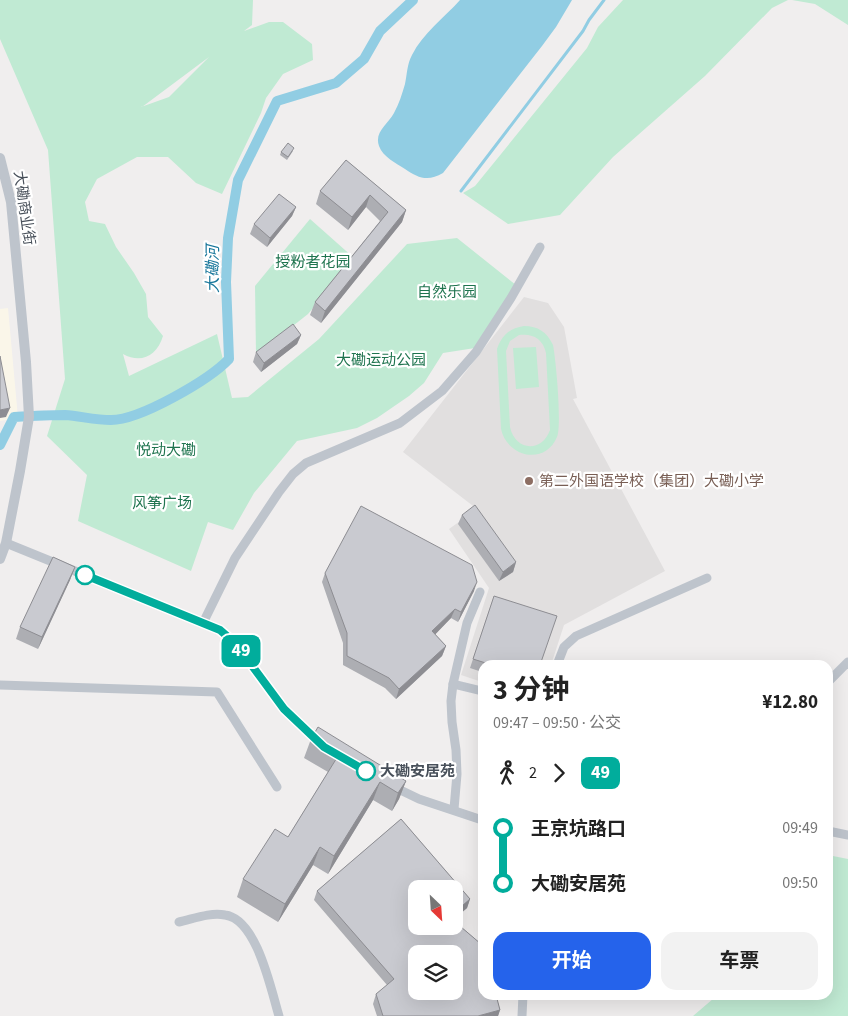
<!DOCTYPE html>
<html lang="zh">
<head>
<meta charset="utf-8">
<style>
	body { margin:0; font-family:"Source Sans 3","Noto Sans SC",sans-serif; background:#f2f2f2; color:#222; height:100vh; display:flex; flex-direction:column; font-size:19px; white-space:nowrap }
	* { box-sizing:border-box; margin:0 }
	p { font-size:16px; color:#767676 }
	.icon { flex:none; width:28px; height:28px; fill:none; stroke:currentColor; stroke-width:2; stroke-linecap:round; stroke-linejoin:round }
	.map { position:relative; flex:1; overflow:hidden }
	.sheet { position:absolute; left:478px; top:660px; width:355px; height:340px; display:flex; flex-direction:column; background:#fff; border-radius:15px; box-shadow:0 5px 20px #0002 }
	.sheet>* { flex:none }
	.badge { padding:0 10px; border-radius:8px; font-size:18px; line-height:32px }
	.needle { width:32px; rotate:155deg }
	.controls { position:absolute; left:408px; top:880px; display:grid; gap:10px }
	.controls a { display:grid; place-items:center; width:55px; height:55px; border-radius:10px; background:#fff; box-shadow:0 5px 20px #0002; font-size:25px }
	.map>.badge { position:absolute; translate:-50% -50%; box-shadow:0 0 0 2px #fff }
	.legs { display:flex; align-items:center; gap:8px; height:55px; padding:0 15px; font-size:16px }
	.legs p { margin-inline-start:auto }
	.summary { display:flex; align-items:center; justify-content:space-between; height:85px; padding:0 15px }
	h1 { font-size:28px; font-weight:700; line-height:38px }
	.action { display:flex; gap:10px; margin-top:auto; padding:10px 15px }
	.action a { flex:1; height:58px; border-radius:15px; background:#2563eb; color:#fff; font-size:20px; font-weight:700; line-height:58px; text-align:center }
	.action a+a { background:#f2f2f2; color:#222 }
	ul { padding:0 15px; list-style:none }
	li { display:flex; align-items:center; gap:18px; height:55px; font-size:19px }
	li i { display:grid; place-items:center; width:8px; height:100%; margin:0 6px; background:currentColor }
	li i::after { content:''; width:12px; height:12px; margin:-6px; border:4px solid; border-radius:50%; background:#fff }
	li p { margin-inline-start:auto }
	li:first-child i { background:linear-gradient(#0000 50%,currentColor 0) }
	li:last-child i { background:linear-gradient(currentColor 50%,#0000 0) }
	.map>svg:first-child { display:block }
	.commercial { fill:#faf6e9 }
	.education { fill:#e1dfdf }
	.green { fill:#c0ead3; fill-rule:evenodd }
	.water { fill:#91cde3 }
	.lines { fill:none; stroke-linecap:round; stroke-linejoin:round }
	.stream { stroke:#91cde3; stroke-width:3 }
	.canal { stroke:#91cde3; stroke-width:10 }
	.minor { stroke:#bec4cc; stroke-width:9 }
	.tertiary { stroke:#bec4cc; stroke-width:10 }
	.wall { fill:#adaeb3; fill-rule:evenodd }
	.shaded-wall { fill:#8d8d92 }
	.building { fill:#c9cad0; stroke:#8d8d92; fill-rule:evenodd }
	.line-1-casing { stroke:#fff; stroke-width:11 }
	.line-1 { stroke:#01ad9c; stroke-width:8 }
	.education-dot { fill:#8d6e63; stroke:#fff; stroke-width:2 }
	.stop-1-dot { fill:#fff; stroke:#01ad9c; stroke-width:2.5 }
	.labels { text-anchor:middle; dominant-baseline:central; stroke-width:4.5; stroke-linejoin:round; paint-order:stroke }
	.street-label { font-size:15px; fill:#48505a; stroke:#fff }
	.park-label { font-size:15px; fill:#1f744f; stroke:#fff }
	.education-label { font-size:15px; fill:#785e54; stroke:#fff; text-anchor:start }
	.stop-label { font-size:15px; font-weight:bold; fill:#48505a; stroke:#fff; text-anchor:start }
	.water-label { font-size:16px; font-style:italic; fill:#19779b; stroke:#fff }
</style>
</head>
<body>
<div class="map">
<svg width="848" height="1016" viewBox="0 0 848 1016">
	<rect width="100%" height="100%" fill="#f0eeee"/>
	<polygon class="commercial" points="8,308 18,418 0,421 0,309"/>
	<polygon class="education" points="524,297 548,303 564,327 577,398 573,399 665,571 564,625 551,665 482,665 482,682 461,675 489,588 449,529 477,509 403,452"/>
	<g class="green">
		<path d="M 0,0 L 253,0 L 252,25 L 244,31 L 269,22 L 283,22 L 312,44 L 313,60 L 283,74 L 266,98 L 261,113 L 222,194 L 196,183 L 168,157 L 137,157 L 97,179 L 85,202 L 89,221 L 105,224 L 116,247 L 134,273 L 146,294 L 148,317 L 163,336 C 157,356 141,364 123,354 L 129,376 L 217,334 L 232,398 L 248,397 L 319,339 L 407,244 L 457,238 L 516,285 L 475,348 L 443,353 L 424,383 L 409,396 L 377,418 L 357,428 L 297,441 L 254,493 L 233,530 L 208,522 L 191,571 L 78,521 L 87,475 L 47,436 L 65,379 L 48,150 L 0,39 ZM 209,57 L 169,97 L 141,107 L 142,107 Z"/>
		<polygon points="623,0 788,0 772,8 705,76 613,157 560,215 508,224 463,193 475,186 587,48 598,27"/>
		<polygon points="792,0 848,0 848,25 815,4"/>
		<polygon points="310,219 354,258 308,314 256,355 255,286"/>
		<path d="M 524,326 C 538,326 547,332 553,345 C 556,360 562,425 557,437 C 545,466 507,457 501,429 L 497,349 C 502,335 510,328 524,326 ZM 519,335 C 533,333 543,339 546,353 L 550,430 C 542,453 515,451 510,427 L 506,351 L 510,341 Z"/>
		<polygon points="536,347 539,387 516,389 513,348"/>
		<polygon points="828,855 848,859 848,1016 693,1016 714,998 713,995 828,995"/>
	</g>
	<path class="water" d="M 460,0 L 572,0 L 556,27 L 542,46 L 443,173 C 428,182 418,178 405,169 C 396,163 383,157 379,146 C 374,132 388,124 394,113 C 399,104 402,94 405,84 C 407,75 407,64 412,55 C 423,33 444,18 460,0 Z"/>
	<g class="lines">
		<polyline class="stream" points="461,191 583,31 589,20 604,0"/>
		<path class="canal" d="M 0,445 L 14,417 C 31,416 48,415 65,415 C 80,416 95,420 111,420 C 140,420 209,380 229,359 L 226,282 L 228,238 L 238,180 L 277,101 L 336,83 L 364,59 L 380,31 L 413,0"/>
		<g class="minor">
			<polyline points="6,543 220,630 236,644 284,709 320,743"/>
			<polyline points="203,623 235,558 279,492 293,474 306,463 400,423 442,391 476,352 511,298 540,247"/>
			<polyline points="557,665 564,647 576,636 707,578"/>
			<polyline points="828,682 848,662"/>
			<polyline points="453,684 482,691"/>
			<polyline points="0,685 217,692 277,787"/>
			<polyline points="392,786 419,799 482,820"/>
			<polyline points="454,809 457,774 456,750 452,722 451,701 453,684 467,623 480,592"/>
			<polyline points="828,831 848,835"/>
			<path d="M 179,922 C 193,919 210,912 225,915 C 257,919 271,990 279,1016"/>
			<polyline points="522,1016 523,995"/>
		</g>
		<polyline class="tertiary" points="0,158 11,202 26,362 29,417 20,471 6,543 0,559"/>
	</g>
	<g class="wall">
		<polygon points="293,151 287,160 280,155 281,152"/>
		<polygon points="346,160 406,210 402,222 321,323 310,315 315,302 380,221 366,207 348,230 316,204 320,191"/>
		<polygon points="296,207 292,216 267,247 250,234 254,224"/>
		<polygon points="301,335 297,344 261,372 253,362 256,352"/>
		<polygon points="462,515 516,562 513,572 499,581 458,524"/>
		<polygon points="75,567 70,580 38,649 16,639 20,627"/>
		<polygon points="325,573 474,591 458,622 451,618 435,634 446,646 442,656 396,699 385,688 343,665 343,643 322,582"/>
		<polygon points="494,596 540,665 482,665 482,672 470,668"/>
		<polygon points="311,739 406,781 399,799 392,811 373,800 328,874 313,865 278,922 237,897 243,879 288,837 328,772 304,758"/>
		<path d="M 401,819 L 470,899 L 467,908 L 454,919 L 454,889 L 416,889 L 416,926 L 454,926 L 454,921 L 481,944 L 482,948 L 482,995 L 496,995 L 500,1010 L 498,1016 L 377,1016 L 373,1004 L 376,994 L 387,985 L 314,900 L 317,891 ZM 416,954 L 454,954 L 454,991 L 416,991 Z"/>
	</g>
	<g class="shaded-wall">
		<polygon points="370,195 366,207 348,230 352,217"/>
		<polygon points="296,207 292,216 267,247 270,238"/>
		<polygon points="406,210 402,222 321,323 325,311"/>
		<polygon points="301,335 297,344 261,372 264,363"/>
		<polygon points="10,408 6,417 0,418 0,410"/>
		<polygon points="516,562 513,572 499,581 503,572"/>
		<polygon points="75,567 70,580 38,649 42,637"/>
		<polygon points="477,582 474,591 458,622 461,612"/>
		<polygon points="455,609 451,618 429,641 432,631"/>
		<polygon points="446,646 442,656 396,699 399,689"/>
		<polygon points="406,781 399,799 392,811 398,793"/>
		<polygon points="380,782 373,800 328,874 334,856"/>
		<polygon points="320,847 313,865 278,922 285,904"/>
		<polygon points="470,899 467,908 454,919 454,913"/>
		<polygon points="500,1010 498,1016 478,1016"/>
	</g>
	<g class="building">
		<polygon points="288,143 294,148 288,157 281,152"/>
		<polygon points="346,160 406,210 325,311 315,302 388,212 370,195 352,217 320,191"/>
		<polygon points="279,194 296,207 270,238 254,224"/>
		<polygon points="293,324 301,335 264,363 256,352"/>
		<polygon points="0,356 10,408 0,410"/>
		<polygon points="475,505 516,562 503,572 462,515"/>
		<polygon points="361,506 472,565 477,582 461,612 455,609 432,631 446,646 399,689 389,678 347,656 347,633 325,573"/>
		<polygon points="53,557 75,567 42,637 20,627"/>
		<polygon points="494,596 557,616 540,665 492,665 473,659"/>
		<polygon points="318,727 406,781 398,793 380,782 334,856 320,847 285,904 243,879 275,829 288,837 338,756 311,739"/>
		<path d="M 401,819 L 470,899 L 454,913 L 454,889 L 416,889 L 416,926 L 454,926 L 454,921 L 481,944 L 482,948 L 482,995 L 496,995 L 500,1010 L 478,1016 L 383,1016 L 376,994 L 394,979 L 317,891 ZM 416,954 L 454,954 L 454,991 L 416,991 Z"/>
	</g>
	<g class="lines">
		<g class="line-1-casing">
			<polyline id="line-1" points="85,575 220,630 236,644 284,709 324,747 366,771"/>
		</g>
		<use href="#line-1" class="line-1"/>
	</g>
	<circle class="education-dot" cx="529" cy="481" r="5"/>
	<g class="stop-1-dot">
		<circle cx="85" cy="575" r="9"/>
		<circle cx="366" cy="771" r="9"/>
	</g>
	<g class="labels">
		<g class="street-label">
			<text transform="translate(24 208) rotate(82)">大磡商业街</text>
		</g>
		<g class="park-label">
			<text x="313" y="262">授粉者花园</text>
			<text x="447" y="292">自然乐园</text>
			<text x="381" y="360">大磡运动公园</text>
			<text x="166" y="450">悦动大磡</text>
			<text x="162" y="503">风筝广场</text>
		</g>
		<g class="education-label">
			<text x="539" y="481">第二外国语学校（集团）大磡小学</text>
		</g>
		<g class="stop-label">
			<text x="380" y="771">大磡安居苑</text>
		</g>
		<g class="water-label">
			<text transform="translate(213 269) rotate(-90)">大磡河</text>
		</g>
	</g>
</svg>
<div class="controls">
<a><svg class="needle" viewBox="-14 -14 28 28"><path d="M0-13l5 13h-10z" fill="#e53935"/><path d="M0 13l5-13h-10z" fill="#767676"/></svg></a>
<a><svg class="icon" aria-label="layers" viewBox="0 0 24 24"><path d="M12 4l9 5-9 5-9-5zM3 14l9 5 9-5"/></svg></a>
</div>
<b class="badge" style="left:241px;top:651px;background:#01ad9c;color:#fff">49</b>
<section class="sheet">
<div class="summary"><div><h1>3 分钟</h1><p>09:47 – 09:50 · 公交</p></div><b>¥12.80</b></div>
<div class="legs"><svg class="icon" aria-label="walk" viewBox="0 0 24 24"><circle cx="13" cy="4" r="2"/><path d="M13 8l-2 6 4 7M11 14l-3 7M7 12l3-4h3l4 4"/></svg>2<svg class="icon" aria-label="forward" viewBox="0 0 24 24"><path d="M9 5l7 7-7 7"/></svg><b class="badge" style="background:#01ad9c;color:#fff">49</b></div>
<ul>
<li><i style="color:#01ad9c"></i><b>王京坑路口</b><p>09:49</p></li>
<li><i style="color:#01ad9c"></i><b>大磡安居苑</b><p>09:50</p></li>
</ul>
<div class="action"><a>开始</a><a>车票</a></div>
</section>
</div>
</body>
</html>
